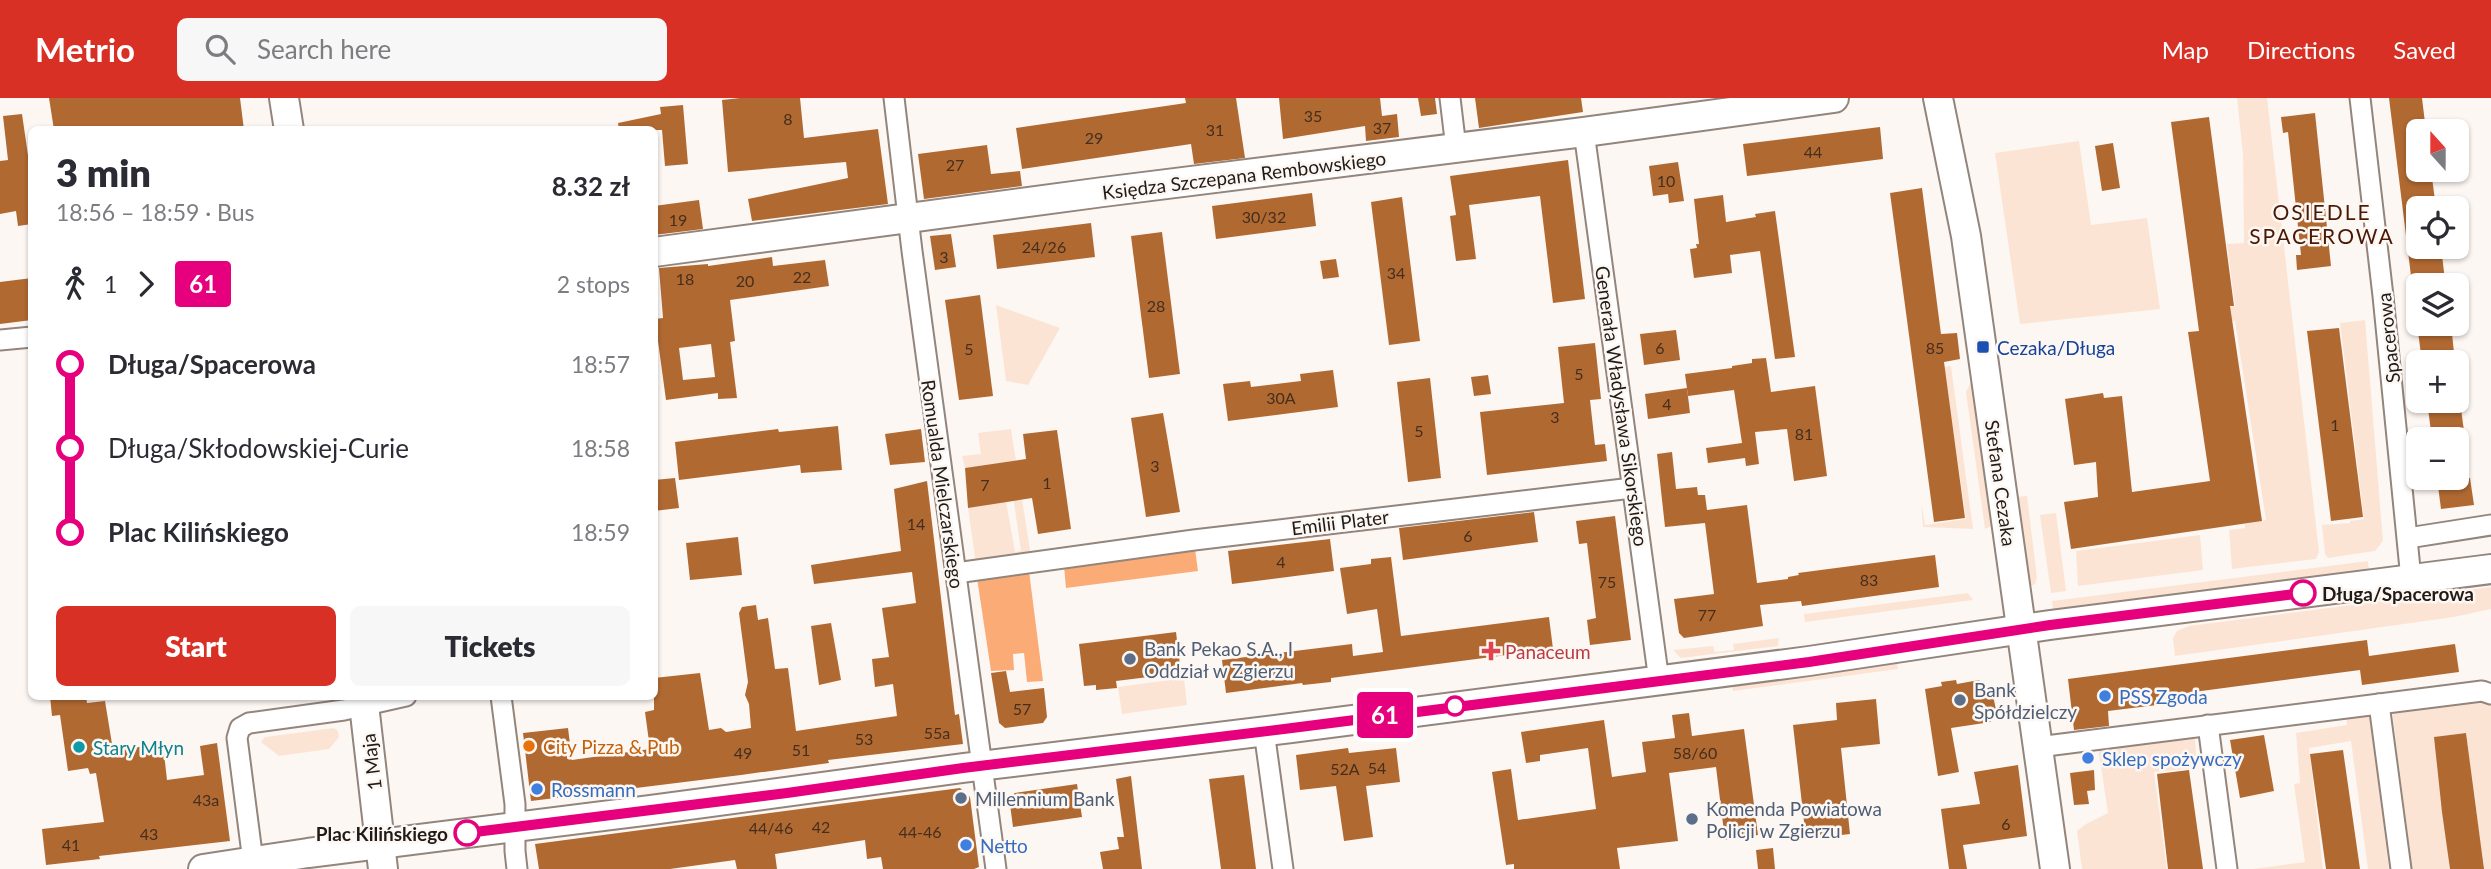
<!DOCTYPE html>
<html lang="en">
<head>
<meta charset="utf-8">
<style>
	body { margin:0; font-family:Lato,sans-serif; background:#f7f7f7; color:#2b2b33; height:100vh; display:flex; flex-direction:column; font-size:26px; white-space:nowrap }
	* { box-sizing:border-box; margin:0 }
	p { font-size:23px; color:#7c7c81 }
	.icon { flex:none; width:38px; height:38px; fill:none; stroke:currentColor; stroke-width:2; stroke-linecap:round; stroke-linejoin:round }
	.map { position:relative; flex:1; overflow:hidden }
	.drawer { position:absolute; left:28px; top:28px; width:630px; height:574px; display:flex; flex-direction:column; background:#fff; border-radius:10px; box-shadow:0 2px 5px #0004 }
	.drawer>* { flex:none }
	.badge { padding:0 14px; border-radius:5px; font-size:24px; line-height:46px }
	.needle { width:46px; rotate:339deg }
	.buttons { position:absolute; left:2406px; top:21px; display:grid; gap:14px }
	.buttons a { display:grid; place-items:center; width:63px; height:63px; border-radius:10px; background:#fff; box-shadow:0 2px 5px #0004; font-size:35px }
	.map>.badge { position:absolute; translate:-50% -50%; box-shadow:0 0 0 4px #fff }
	.legs { display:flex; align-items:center; gap:10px; height:77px; padding:0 28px; font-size:23px }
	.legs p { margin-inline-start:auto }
	.summary { display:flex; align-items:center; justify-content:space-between; height:119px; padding:0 28px }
	h1 { font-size:38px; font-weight:800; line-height:52px }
	.button { display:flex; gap:14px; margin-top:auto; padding:14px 28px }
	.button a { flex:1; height:80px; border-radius:10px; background:#d93025; color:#fff; font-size:28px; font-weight:800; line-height:80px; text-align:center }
	.button a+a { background:#f7f7f7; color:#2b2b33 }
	ul { padding:0 28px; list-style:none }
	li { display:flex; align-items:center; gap:24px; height:84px; font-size:26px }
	li i { display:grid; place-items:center; width:10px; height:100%; margin:0 9px; background:currentColor }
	li i::after { content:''; width:18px; height:18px; margin:-9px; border:5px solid; border-radius:50%; background:#fff }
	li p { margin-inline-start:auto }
	li:first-child i { background:linear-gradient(#0000 50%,currentColor 0) }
	li:last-child i { background:linear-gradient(currentColor 50%,#0000 0) }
	header { display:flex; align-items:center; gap:42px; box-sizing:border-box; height:98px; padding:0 35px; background:#d93025; color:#fff }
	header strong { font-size:33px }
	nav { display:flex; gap:38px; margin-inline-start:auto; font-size:24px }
	.search { width:490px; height:63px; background:#f7f7f7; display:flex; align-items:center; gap:18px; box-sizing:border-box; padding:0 24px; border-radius:10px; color:#7c7c81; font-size:26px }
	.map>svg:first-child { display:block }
	.green { fill:#fce4d5 }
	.forest { fill:#fbac76 }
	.building { fill:#b16932; fill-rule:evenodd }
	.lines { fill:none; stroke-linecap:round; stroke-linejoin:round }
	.street-casing { stroke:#93857c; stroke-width:23 }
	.secondary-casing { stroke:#93857c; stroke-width:32 }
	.street { stroke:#fff; stroke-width:19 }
	.secondary { stroke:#fff; stroke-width:28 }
	.line-1-casing { stroke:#fff; stroke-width:16 }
	.line-1 { stroke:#e6007e; stroke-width:10 }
	.transit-dot { fill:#1a4fb4; stroke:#fdf7f3; stroke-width:2.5 }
	.stop-1-dot { fill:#fff; stroke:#e6007e; stroke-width:3.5 }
	.health-dot { fill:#e0444e; stroke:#fdf7f3; stroke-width:2.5 }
	.service-dot { fill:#5c6f8a; stroke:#fdf7f3; stroke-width:2.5 }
	.shop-dot { fill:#3f7fe0; stroke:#fdf7f3; stroke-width:2.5 }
	.food-dot { fill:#e8710a; stroke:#fdf7f3; stroke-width:2.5 }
	.culture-dot { fill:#0f9aa8; stroke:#fdf7f3; stroke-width:2.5 }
	.labels { text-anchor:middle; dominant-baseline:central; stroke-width:5; stroke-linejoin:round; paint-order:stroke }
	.number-label { font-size:16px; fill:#442e1e }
	.street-label { font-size:19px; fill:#201b17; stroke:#fdf7f3 }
	.transit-label { font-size:19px; fill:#164399; stroke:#fdf7f3; text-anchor:start }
	.stop-label { font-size:19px; font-weight:bold; fill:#201b17; stroke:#fdf7f3; text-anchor:start }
	.service-label { font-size:19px; fill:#4e5e75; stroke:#fdf7f3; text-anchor:start }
	.health-label { font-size:19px; fill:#be3a42; stroke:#fdf7f3; text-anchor:start }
	.shop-label { font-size:19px; fill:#366cbe; stroke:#fdf7f3; text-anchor:start }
	.food-label { font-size:19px; fill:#c56008; stroke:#fdf7f3; text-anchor:start }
	.culture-label { font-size:19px; fill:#0d838f; stroke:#fdf7f3; text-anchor:start }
	.neighbourhood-label { font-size:21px; letter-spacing:2px; fill:#4a1905; stroke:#fdf7f3 }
</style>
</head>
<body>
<header>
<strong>Metrio</strong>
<div class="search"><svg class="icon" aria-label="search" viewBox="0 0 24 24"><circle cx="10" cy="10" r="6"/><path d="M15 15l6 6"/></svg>Search here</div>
<nav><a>Map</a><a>Directions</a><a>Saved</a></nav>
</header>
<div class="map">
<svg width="2491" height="771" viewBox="0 0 2491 771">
	<rect width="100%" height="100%" fill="#fdf7f3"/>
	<g class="green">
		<polygon points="2237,0 2267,0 2319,454 2316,461 2232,471 2229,432 2245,430 2245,426 2266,422 2235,223 2219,224 2217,212 2235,208 2227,146 2244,145 2243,57"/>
		<polygon points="2079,43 2091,127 2147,120 2160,211 2020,226 1995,55"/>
		<polygon points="996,207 1060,230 1028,287 1006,283"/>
		<polygon points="2365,222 2383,443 2375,453 2328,460 2325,456 2322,427 2350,425 2350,423 2364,421 2340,225"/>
		<polygon points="1951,268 1973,431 1923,429 1921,405 1925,427 1966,421 1944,269"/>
		<polygon points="1974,278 1995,426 1985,431 1966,294"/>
		<polygon points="1011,331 1031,458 976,466 968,410 1006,403 1015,454 1021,453 1008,364 965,370 962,358 981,356 978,335"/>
		<polygon points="2027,398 2037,480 2035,486 2028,489 2015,399"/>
		<polygon points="2056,415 2066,493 2051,495 2040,417"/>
		<polygon points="2200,437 2203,472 2078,488 2076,453"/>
		<polygon points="2368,463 2369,472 2053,512 2052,503"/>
		<polygon points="2491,489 2491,511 2454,519 2175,558 2173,540 2177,533 2189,528"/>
		<polygon points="1968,495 1973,502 1805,524 1804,516"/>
		<polygon points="1779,540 1778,548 1681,560 1673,552 1713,548 1715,554 1734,552 1733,546"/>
		<polygon points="1897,563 1898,571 1733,593 1732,584"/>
		<polygon points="1184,580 1187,607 1122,616 1118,589"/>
		<polygon points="2491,600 2491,771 2484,771 2466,635 2435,639 2450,771 2412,771 2392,612"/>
		<polygon points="2367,611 2378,628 2372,635 2389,771 2368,771 2351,643 2309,650 2323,771 2253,771 2305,764 2294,686 2300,685 2296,635 2347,627 2346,614"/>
		<polygon points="334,630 338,633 339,639 329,651 279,658 261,644 265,639"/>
		<polygon points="2195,640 2197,670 2154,674 2167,771 2082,771 2077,733 2086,726 2108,715 2098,649"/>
	</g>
	<g class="forest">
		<polygon points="1195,451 1198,473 1066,490 1064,468"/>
		<polygon points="1029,473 1043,583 1027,584 1024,555 1013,556 1014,572 991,573 977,480"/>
	</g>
	<g class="building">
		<polygon points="49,0 240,0 244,32 54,32"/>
		<polygon points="740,0 800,0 804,40 878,31 888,106 752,123 748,101 848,80 846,64 728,74 722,2"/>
		<polygon points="1185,0 1236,0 1245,60 1194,66 1191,46 1022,71 1016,30 1186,5"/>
		<polygon points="1279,0 1380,0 1382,18 1397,16 1399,39 1366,43 1365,28 1283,41"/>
		<polygon points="1418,0 1435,0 1437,16 1421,18"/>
		<polygon points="1475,0 1581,0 1583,14 1479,30"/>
		<polygon points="2389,0 2422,0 2426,33 2418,33 2418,72 2431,72 2436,110 2418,110 2418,149 2441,149 2445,182 2412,186"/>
		<polygon points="683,7 688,66 665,68 662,32 619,32 618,25 661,16 660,9"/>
		<polygon points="2315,15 2331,168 2297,172 2296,157 2301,157 2288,34 2283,35 2281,19"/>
		<polygon points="22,16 31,78 29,78 32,126 18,128 16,113 0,116 0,63 8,62 3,18"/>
		<polygon points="2209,19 2234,208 2230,208 2262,423 2071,451 2064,404 2098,399 2096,364 2074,367 2065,301 2103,295 2104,300 2122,298 2132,394 2210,383 2188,234 2199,233 2171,24"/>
		<polygon points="1880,29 1883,61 1747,78 1743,46"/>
		<polygon points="2113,45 2120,90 2102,93 2095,48"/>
		<polygon points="987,47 991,76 1020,73 1022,88 924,101 918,56"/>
		<polygon points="1568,62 1585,201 1553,205 1540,98 1469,107 1476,161 1456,163 1450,118 1456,117 1450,78"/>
		<polygon points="1678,64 1684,103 1669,105 1668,96 1653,98 1649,68"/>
		<polygon points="1922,90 1941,236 1957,235 1960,261 1944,264 1965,420 1934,424 1890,95"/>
		<polygon points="1312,95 1316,128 1216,141 1212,108"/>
		<polygon points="1723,97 1726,124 1756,119 1755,116 1775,113 1795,259 1775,261 1760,153 1730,157 1732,175 1694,180 1690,151 1697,150 1696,146 1699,146 1694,101"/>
		<polygon points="1402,99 1420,243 1389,247 1371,104"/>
		<polygon points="699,102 703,131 654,137 654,108"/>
		<polygon points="1091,125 1095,159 997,171 993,137"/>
		<polygon points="1162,134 1180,276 1149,280 1131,138"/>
		<polygon points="951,136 956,169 935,172 930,138"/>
		<path d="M 772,159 L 773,168 L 825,162 L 829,188 L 730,202 L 735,243 L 730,244 L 737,300 L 718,301 L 718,295 L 666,302 L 655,221 L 663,220 L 659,170 L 708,166 L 708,168 ZM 711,246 L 715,279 L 683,282 L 679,250 Z"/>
		<polygon points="1336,161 1339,179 1323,181 1320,163"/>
		<polygon points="32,180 32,222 0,226 0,184"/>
		<polygon points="980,197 993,298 959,302 945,202"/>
		<polygon points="2417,226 2451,226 2455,264 2422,264"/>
		<polygon points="2339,230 2363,419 2331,423 2307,233"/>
		<polygon points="1676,232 1680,262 1644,267 1640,236"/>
		<polygon points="1595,245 1601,301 1590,302 1595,347 1605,346 1607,363 1487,377 1480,314 1564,305 1558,249"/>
		<polygon points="1766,260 1771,294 1815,288 1827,378 1794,383 1787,331 1755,334 1759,366 1746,368 1745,360 1708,365 1706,350 1742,345 1734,292 1688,298 1685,276 1732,270 1732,268 1752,265 1752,261"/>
		<polygon points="1333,272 1338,309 1228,323 1223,286 1250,283 1251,289 1301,283 1300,276"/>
		<polygon points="1488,277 1491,296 1474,298 1471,279"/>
		<polygon points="1430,280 1441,380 1408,384 1397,284"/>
		<polygon points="1687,290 1690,315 1648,321 1645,296"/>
		<polygon points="2427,303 2460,303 2465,341 2432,341"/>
		<polygon points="1163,315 1180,414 1146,419 1131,320"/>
		<polygon points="838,328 842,372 801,375 800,367 679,382 675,344 778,331 779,334"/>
		<polygon points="921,331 925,364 890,367 885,336"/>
		<polygon points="1057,332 1071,431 1038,436 1032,400 968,410 965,370 1026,361 1023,336"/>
		<polygon points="1672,354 1676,391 1697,389 1698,397 1705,397 1707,412 1747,407 1757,485 1788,481 1788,479 1799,477 1798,475 1935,457 1939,489 1802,508 1801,503 1760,507 1763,528 1684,540 1679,535 1674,501 1714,496 1705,425 1665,429 1657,356"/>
		<polygon points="675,380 679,410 654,413 654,382"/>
		<polygon points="2437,380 2470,380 2474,407 2441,411"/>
		<polygon points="927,383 955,617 959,616 963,646 828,662 829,665 741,677 531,703 523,635 568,630 572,662 650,651 645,614 654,612 654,580 700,575 709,632 721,630 726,634 751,630 749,606 745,597 748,584 739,515 742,509 756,507 758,522 768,520 775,571 788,570 796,633 897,618 893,586 875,589 872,561 889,559 882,510 916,505 912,474 814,486 811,467 901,453 894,391"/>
		<polygon points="1534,414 1538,444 1403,462 1399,430"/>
		<polygon points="1615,418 1631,542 1590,547 1587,522 1596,520 1587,445 1579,446 1576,423"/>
		<polygon points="738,439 742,477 690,482 686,445"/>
		<polygon points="1330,441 1334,473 1232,486 1228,453"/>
		<polygon points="1391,459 1401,538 1549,519 1553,551 1331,580 1331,584 1303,587 1302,585 1226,595 1222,562 1352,546 1353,558 1383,554 1377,511 1347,516 1340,470 1371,466 1371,461"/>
		<polygon points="831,525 841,582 819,587 811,528"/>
		<polygon points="1176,534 1181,575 1116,583 1117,590 1096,592 1096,587 1084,588 1079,546"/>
		<polygon points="2367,542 2369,558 2455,546 2459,574 2362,587 2360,572 2156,599 2157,607 2108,613 2109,628 2074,632 2068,581"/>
		<polygon points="1006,573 1010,594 1044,590 1047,619 1043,625 1005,630 999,625 991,575"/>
		<polygon points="1956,582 1957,586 1979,582 1992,592 1996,612 1989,613 1991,624 1951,630 1959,674 1938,678 1925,591 1942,588 1941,584"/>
		<polygon points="50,598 86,598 87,605 105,603 113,652 163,646 167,682 204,677 200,648 217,645 230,743 99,758 100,761 46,767 42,731 104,724 96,675 90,676 88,670 68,673 60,617 52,618"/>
		<polygon points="1876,601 1880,646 1841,650 1850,736 1806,741 1793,627 1837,622 1836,605"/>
		<polygon points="1689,615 1692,638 1744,631 1758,737 1725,742 1716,669 1669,675 1678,743 1617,750 1620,771 1514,771 1514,766 1506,767 1492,674 1511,671 1518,722 1596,711 1588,650 1540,657 1540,663 1526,665 1521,634 1604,622 1612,679 1646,674 1642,644 1675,640 1672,617"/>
		<polygon points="2466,635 2484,771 2450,771 2442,714 2434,639"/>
		<polygon points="2264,637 2274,693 2240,700 2230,642"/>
		<polygon points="1348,650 1349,655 1396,650 1400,684 1366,688 1373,739 1344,743 1336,688 1300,692 1296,657"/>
		<polygon points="2343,652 2360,771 2326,771 2310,656"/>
		<polygon points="2018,667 2027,738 1963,747 1967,771 1949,771 1941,711 1980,706 1974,674"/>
		<polygon points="2094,672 2095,692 2087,693 2089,706 2074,707 2070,675"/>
		<polygon points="2189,672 2203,771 2168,771 2157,676"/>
		<polygon points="1244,677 1256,771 1221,771 1209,681"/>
		<polygon points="1131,678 1142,771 1103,771 1100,754 1119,751 1117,739 1124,739 1116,681"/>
		<polygon points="1077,686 1082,719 1013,729 1009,699 1015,695"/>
		<polygon points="960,690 970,699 979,769 974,771 883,771 881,759 867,761 865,742 775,756 777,771 737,771 735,762 670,771 539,771 535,746"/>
		<polygon points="1773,750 1775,771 1758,771 1756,752"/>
	</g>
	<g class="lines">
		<g class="street-casing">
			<g id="street">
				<polyline points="894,0 912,153 996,771"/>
				<polyline points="1450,0 1456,50"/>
				<polyline points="2360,0 2383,198 2411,481"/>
				<polyline points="1584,34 1659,583"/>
				<polyline points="0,242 32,239"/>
				<polyline points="2408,440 2491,427"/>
				<polyline points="956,475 1194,442 1632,390"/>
				<polyline points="501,598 515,706 515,753 517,771"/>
				<polyline points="2379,606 2401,771"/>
				<polyline points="2208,627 2227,771"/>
				<polyline points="1264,633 1283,771"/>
				<polyline points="2038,649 2482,593 2491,596"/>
				<polyline points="254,771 237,640 240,630 249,625 344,612 406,598"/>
			</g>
		</g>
		<g class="secondary-casing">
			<g id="secondary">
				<polyline points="284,0 289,32"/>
				<polyline points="1938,0 1966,138 2055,771"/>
				<polyline points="654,154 1103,94 1584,34 1834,0"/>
				<polyline points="363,598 383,771"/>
				<polyline points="203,771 308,755 651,712 963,670 1291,630 1809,563 2050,527 2491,471"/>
			</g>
		</g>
		<use href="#street" class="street"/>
		<use href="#secondary" class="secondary"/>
	</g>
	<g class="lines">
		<g class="line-1-casing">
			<polyline id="line-1" points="467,735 787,695 963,670 1292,630 1809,564 2050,527 2303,495"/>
		</g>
		<use href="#line-1" class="line-1"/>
	</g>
	<rect class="transit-dot" x="1976" y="242" width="14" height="14" rx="3.5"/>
	<g class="stop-1-dot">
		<circle cx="2303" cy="495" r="12"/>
		<circle cx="1455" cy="608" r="9"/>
		<circle cx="467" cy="735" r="12"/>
	</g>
	<path class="health-dot" d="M1487.5 542.5h7v7h7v7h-7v7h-7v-7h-7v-7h7z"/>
	<g class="service-dot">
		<circle cx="1130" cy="561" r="7"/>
		<circle cx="1960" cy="602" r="7"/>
		<circle cx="961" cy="700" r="7"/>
		<circle cx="1692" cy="721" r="7"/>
	</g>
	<g class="shop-dot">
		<circle cx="2105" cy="598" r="7"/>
		<circle cx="2088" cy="660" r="7"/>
		<circle cx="537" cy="691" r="7"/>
		<circle cx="966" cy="747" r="7"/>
	</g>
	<circle class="food-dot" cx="529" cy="648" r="7"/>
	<circle class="culture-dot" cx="79" cy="649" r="7"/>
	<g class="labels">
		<g class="number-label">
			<text x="1313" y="17">35</text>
			<text x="788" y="20">8</text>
			<text x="1382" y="29">37</text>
			<text x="1215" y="31">31</text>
			<text x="1094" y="39">29</text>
			<text x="1813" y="53">44</text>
			<text x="955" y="66">27</text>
			<text x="1666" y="82">10</text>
			<text x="1264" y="118">30/32</text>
			<text x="678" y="121">19</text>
			<text x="1044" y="148">24/26</text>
			<text x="944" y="158">3</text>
			<text x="1396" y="174">34</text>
			<text x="802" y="178">22</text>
			<text x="685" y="180">18</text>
			<text x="745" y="182">20</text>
			<text x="1156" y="207">28</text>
			<text x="1660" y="249">6</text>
			<text x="1935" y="249">85</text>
			<text x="969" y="250">5</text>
			<text x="1579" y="275">5</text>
			<text x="1281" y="299">30A</text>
			<text x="1667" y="305">4</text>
			<text x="1555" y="318">3</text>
			<text x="2335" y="326">1</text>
			<text x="1419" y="332">5</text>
			<text x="1804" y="335">81</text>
			<text x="1155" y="367">3</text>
			<text x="1047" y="384">1</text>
			<text x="985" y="386">7</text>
			<text x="916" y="425">14</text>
			<text x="1468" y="437">6</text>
			<text x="1281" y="463">4</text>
			<text x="1869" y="481">83</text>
			<text x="1607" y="483">75</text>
			<text x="1707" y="516">77</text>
			<text x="1022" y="610">57</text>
			<text x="937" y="634">55a</text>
			<text x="864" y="640">53</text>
			<text x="801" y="651">51</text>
			<text x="743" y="654">49</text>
			<text x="1695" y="654">58/60</text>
			<text x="1377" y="669">54</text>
			<text x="1345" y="670">52A</text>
			<text x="206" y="701">43a</text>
			<text x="2006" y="725">6</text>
			<text x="821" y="728">42</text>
			<text x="771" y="729">44/46</text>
			<text x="920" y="733">44-46</text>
			<text x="149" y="735">43</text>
			<text x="71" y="746">41</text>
		</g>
		<g class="street-label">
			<text transform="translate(1244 77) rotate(-7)">Księdza Szczepana Rembowskiego</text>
			<text transform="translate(2388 240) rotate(-96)">Spacerowa</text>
			<text transform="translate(1622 308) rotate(82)">Generała Władysława Sikorskiego</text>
			<text transform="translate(2001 385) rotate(82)">Stefana Cezaka</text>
			<text transform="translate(943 386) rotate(82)">Romualda Mielczarskiego</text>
			<text transform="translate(1340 424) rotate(-7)">Emilii Plater</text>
			<text transform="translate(371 664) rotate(-97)">1 Maja</text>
		</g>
		<g class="transit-label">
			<text x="1997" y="249">Cezaka/Długa</text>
		</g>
		<g class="stop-label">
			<text x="2322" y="495">Długa/Spacerowa</text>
			<text x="448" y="735" text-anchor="end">Plac Kilińskiego</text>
		</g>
		<g class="service-label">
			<text x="1144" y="550">Bank Pekao S.A., I<tspan x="1144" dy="22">Oddział w Zgierzu</tspan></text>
			<text x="1974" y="591">Bank<tspan x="1974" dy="22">Spółdzielczy</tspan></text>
			<text x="975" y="700">Millennium Bank</text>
			<text x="1706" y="710">Komenda Powiatowa<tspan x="1706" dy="22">Policji w Zgierzu</tspan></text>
		</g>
		<g class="health-label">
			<text x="1505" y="553">Panaceum</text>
		</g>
		<g class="shop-label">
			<text x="2119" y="598">PSS Zgoda</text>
			<text x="2102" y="660">Sklep spożywczy</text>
			<text x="551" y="691">Rossmann</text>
			<text x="980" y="747">Netto</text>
		</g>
		<g class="food-label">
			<text x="543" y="648">City Pizza &amp; Pub</text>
		</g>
		<g class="culture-label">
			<text x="93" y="649">Stary Młyn</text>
		</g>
		<g class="neighbourhood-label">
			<text x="2322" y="113">OSIEDLE<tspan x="2322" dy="24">SPACEROWA</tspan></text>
		</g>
	</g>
</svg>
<div class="buttons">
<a><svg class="needle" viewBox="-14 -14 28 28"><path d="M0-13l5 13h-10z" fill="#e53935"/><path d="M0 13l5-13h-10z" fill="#7c7c81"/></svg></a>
<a><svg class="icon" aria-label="locate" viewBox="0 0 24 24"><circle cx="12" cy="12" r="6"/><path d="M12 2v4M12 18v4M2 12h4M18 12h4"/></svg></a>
<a><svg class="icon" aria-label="layers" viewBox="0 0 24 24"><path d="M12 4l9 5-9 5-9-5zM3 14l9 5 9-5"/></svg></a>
<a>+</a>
<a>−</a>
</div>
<b class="badge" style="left:1385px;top:617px;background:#e6007e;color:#fff">61</b>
<section class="drawer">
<div class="summary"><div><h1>3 min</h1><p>18:56 – 18:59 · Bus</p></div><b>8.32 zł</b></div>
<div class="legs"><svg class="icon" aria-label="walk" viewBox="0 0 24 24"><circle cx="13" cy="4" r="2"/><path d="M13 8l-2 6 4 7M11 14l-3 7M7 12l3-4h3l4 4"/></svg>1<svg class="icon" aria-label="forward" viewBox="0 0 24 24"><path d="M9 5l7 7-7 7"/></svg><b class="badge" style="background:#e6007e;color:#fff">61</b><p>2 stops</p></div>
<ul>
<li><i style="color:#e6007e"></i><b>Długa/Spacerowa</b><p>18:57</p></li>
<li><i style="color:#e6007e"></i><span>Długa/Skłodowskiej-Curie</span><p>18:58</p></li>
<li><i style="color:#e6007e"></i><b>Plac Kilińskiego</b><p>18:59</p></li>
</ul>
<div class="button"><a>Start</a><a>Tickets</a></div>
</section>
</div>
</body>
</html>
